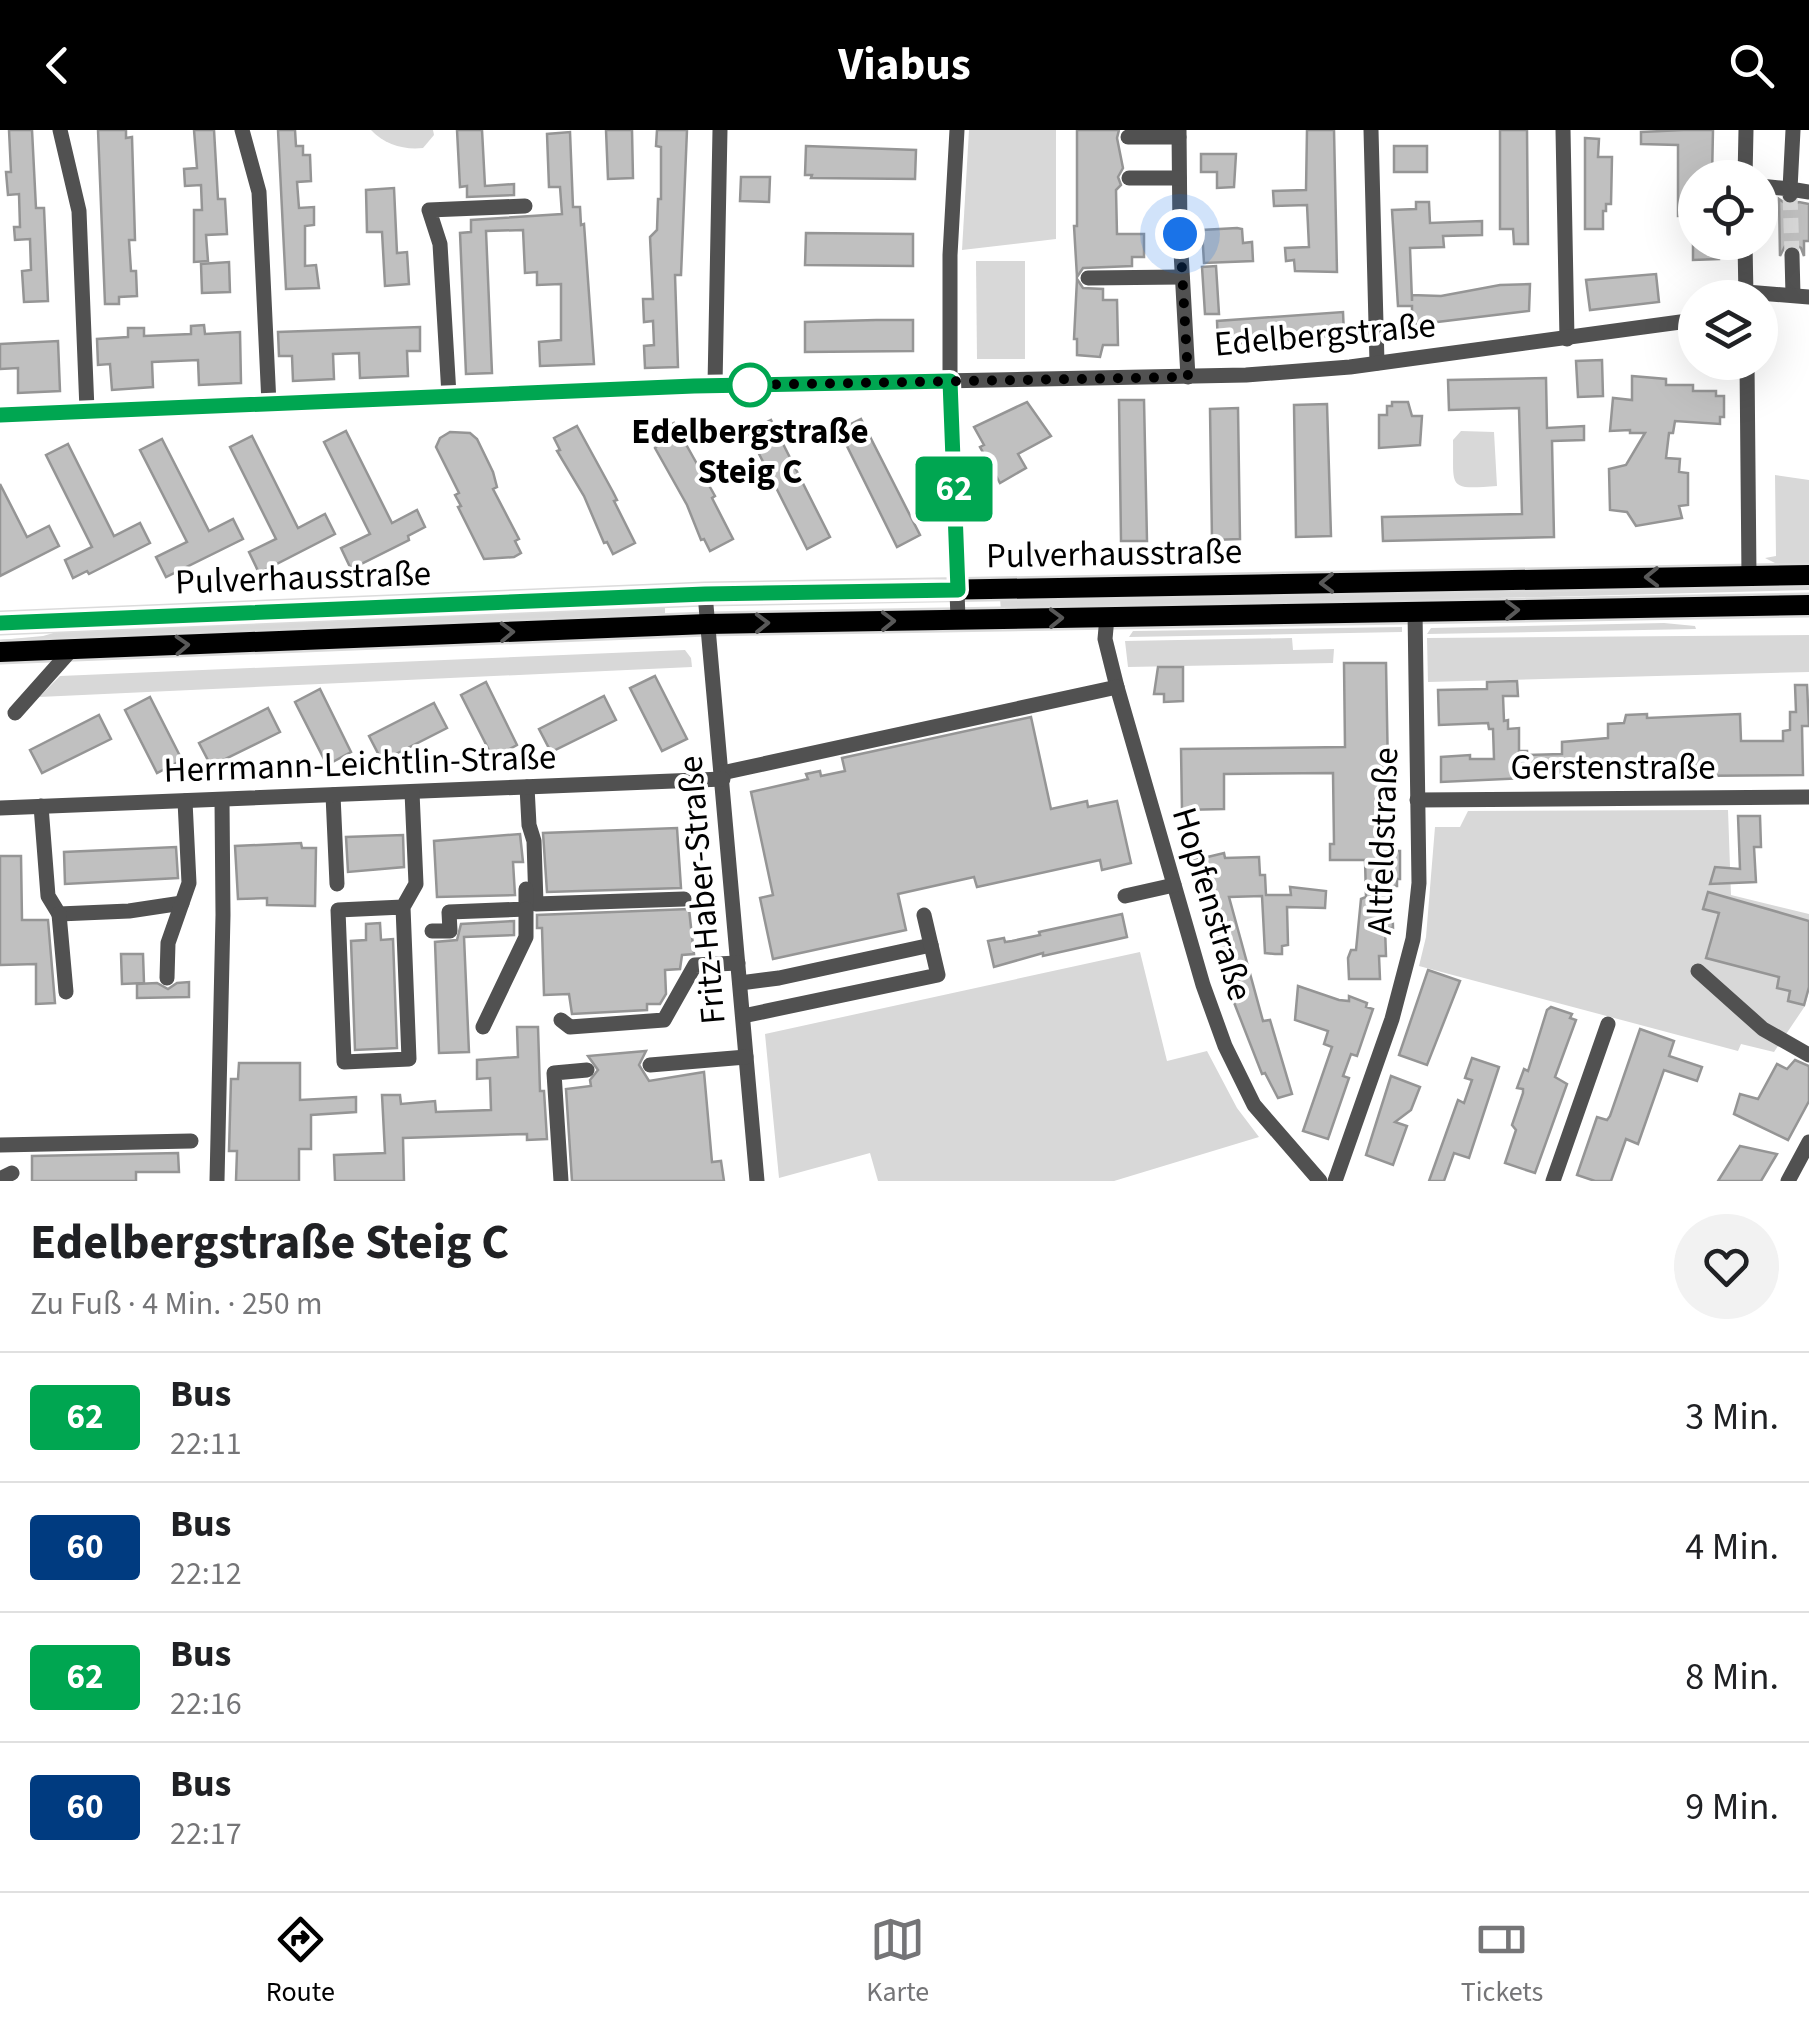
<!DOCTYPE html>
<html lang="de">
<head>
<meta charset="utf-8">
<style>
	body { margin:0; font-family:"Source Sans 3",sans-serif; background:#f2f2f2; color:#202124; height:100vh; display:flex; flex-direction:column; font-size:38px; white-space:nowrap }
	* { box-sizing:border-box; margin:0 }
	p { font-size:32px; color:#757577 }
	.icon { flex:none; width:55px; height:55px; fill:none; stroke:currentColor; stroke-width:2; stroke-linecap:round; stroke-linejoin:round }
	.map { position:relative; height:1051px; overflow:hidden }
	.panel { display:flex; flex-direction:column; background:#fff; flex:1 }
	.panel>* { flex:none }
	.badge { padding:0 20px; border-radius:8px; font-size:35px; line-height:65px }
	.buttons { position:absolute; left:1678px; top:30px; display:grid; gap:20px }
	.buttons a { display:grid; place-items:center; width:100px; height:100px; border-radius:50%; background:#fff; box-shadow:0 10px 40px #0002; font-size:50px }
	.you { position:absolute; width:50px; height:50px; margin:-25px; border:8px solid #fff; border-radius:50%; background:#1a73e8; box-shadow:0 0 0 15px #1a73e833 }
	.map>.badge { position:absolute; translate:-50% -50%; box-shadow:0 0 0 5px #fff }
	.round { display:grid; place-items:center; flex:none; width:105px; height:105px; border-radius:52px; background:#f2f2f2 }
	.overview { display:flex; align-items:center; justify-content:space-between; height:170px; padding:0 30px }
	h1 { font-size:48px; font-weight:700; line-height:75px }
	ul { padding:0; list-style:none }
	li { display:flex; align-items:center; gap:30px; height:130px; padding:0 30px; border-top:2px solid #e0e0e0 }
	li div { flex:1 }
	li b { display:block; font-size:38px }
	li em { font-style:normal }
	li .badge { min-width:110px; font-weight:700; text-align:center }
	header { display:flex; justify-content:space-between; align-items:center; height:130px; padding:0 30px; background:#000; color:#fff; font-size:45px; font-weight:700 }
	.dock { display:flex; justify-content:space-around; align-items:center; height:140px; border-top:2px solid #e0e0e0; background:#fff; font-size:28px; color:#757577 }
	.dock a { display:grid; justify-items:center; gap:5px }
	.dock .selected { color:#000 }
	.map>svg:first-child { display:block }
	.green { fill:#d8d8d8 }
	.building { fill:#c0c0c0; stroke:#959595; stroke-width:2.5 }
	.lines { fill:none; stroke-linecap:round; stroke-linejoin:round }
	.minor-tunnel { stroke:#d9d9d9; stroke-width:15; stroke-dasharray:15 8; stroke-linecap:butt }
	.major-casing { stroke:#dbdbdb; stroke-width:25 }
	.minor { stroke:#515151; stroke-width:15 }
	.major { stroke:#000; stroke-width:20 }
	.oneway { stroke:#595959 }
	.line-casing { stroke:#fff; stroke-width:22 }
	.line { stroke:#00a651; stroke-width:15 }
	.walk { stroke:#000; stroke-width:10; stroke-dasharray:0 18 }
	.stop-dot { fill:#fff; stroke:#00a651; stroke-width:5 }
	.labels { text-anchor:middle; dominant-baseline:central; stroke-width:8; stroke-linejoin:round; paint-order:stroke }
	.street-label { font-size:35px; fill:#000; stroke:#fff }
	.stop-label { font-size:35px; font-weight:bold; fill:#000; stroke:#fff }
</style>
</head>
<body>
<header><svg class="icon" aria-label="back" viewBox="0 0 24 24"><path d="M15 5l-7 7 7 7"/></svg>Viabus<svg class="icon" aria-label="search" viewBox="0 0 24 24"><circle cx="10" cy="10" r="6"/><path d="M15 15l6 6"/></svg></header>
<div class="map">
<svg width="1809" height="1051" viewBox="0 0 1809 1051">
	<rect width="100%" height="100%" fill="#fff"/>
	<g class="green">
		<path d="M 371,0 L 433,0 L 434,5 L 423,18 C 404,20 385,15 371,0 Z"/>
		<polygon points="969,0 1056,0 1056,109 962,120"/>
		<polygon points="976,131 1025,131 1025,229 977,229"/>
		<path d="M 1461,301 L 1494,302 L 1497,356 C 1446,360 1454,358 1453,310 Z"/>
		<polygon points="1775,345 1809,350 1809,435 1781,436 1765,428 1776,426"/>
		<polygon points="1809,453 1809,460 1001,481 1000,468"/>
		<polygon points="665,474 665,486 0,514 0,510 43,506 67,499"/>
		<polygon points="1664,493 1695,496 1696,499 1427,504 1431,498"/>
		<polygon points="1402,497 1402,502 1129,507 1133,501"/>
		<polygon points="1809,505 1809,542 1428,552 1427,508"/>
		<polygon points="1292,508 1293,520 1334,519 1333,533 1128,537 1125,511"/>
		<polygon points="685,520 691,528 692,537 39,567 60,546"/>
		<polygon points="1728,680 1731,765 1809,784 1809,861 1805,876 1774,922 1741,914 1738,921 1419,836 1426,807 1435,697 1460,697 1468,681"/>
		<polygon points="1140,822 1167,931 1207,921 1237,978 1259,1007 1114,1051 878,1051 870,1023 779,1048 765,904"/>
	</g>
	<g class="building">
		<polygon points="9,0 32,0 36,78 44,78 48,171 24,172 22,141 31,140 30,109 15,110 14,97 20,97 19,64 8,65 6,42 11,42"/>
		<polygon points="98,0 126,0 126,8 132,7 135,110 129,110 131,141 136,141 137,166 119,167 119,174 105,174"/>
		<polygon points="194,0 214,0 218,69 225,69 227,104 206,105 208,131 194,132 194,80 202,80 201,55 185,56 184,39 197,38"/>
		<polygon points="278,0 295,0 296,16 303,16 303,25 310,25 311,51 297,52 299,78 314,77 314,95 305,96 305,136 316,135 319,158 286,159"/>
		<polygon points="457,0 482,0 485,56 514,54 514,65 467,67 467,56 460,57"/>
		<polygon points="606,0 632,0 633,48 608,49"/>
		<polygon points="657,0 687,0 681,145 675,145 678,237 645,238 644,216 654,215 653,191 644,192 643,169 653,169 650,107 657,100 658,69 661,69 661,17 656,16"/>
		<polygon points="1077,0 1119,0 1117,8 1123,38 1118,47 1121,55 1116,60 1117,104 1144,104 1144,127 1132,127 1132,136 1083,138 1077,147 1074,96 1077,96"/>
		<polygon points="1307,0 1334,0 1337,142 1295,141 1294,130 1286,131 1285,118 1309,117 1307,75 1274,76 1273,61 1306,60"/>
		<polygon points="1500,0 1527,0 1528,114 1514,114 1513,99 1500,99"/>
		<polygon points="1683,0 1713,0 1712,48 1695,48 1695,85 1678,86 1678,15 1641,14 1641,2"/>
		<polygon points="570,2 573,77 580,77 581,95 584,94 594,234 540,236 539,212 561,210 561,154 537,155 537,142 525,143 523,100 486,101 492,243 466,244 460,103 471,102 471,90 562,84 560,57 549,57 547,4"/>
		<polygon points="1585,8 1599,9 1598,27 1612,27 1611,74 1606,74 1606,81 1603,81 1603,99 1585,99"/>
		<polygon points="806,16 916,20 915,49 811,48 812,45 805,45"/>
		<rect x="1394" y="16" width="33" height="26"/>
		<polygon points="1201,24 1236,24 1234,57 1217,58 1217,42 1201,42"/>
		<polygon points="741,47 770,47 769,72 740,71"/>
		<polygon points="394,58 397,123 407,122 409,154 385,156 382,102 367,102 366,60"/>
		<polygon points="1779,69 1789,76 1799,72 1809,74 1809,111 1804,111 1804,126 1801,118 1793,114 1785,116 1780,126"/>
		<polygon points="1416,72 1429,72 1430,93 1482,91 1482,105 1443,106 1444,117 1410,118 1412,171 1412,165 1441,166 1500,155 1530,154 1529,181 1412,195 1412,176 1398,176 1392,80 1416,79"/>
		<polygon points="1237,98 1242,99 1243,113 1252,112 1253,131 1204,133 1202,100"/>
		<polygon points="806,103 913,104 913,136 805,135"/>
		<polygon points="1693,112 1719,112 1719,129 1693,130"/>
		<polygon points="229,132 230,162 202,163 201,134"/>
		<polygon points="1216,136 1219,184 1205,184 1202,137"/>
		<polygon points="1656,144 1659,172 1590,180 1586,150"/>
		<polygon points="1077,149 1083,158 1103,159 1103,170 1117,170 1118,215 1103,215 1100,227 1077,225 1077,209 1074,209"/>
		<polygon points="1343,182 1344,205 1218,215 1217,191"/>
		<polygon points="876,190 913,190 913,221 805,222 805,192"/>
		<polygon points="204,195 205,204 240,202 241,253 199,255 198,230 152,232 153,257 112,260 110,234 98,235 97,209 128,207 128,198 144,198 144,206 191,204 191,196"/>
		<polygon points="420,197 420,221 407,221 408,246 360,248 359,223 333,224 334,249 293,251 292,226 279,226 278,202"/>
		<polygon points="58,211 60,261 18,263 18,238 0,239 0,214"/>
		<polygon points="1602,230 1603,266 1578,267 1576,231"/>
		<polygon points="1632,246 1666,249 1666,255 1693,255 1693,261 1716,261 1716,266 1724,266 1724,287 1720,287 1720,294 1675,291 1673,303 1669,303 1666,328 1680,329 1679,342 1688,343 1688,375 1679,376 1682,388 1636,396 1627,382 1610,380 1609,339 1626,335 1645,303 1630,303 1630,300 1610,301 1613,268 1632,270"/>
		<polygon points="1546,248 1547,298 1584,296 1584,310 1552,311 1554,407 1383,411 1382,387 1522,384 1519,278 1449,280 1448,250"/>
		<polygon points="1119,270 1144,270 1147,411 1121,411"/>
		<polygon points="1027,272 1051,306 1018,324 1026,338 1000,353 980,317 984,315 974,297"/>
		<polygon points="1392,272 1408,272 1412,286 1422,286 1420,315 1379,318 1379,285 1387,285 1387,276 1392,276"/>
		<polygon points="1327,274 1331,406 1296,407 1294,275"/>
		<polygon points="1238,278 1240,409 1212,410 1210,279"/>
		<polygon points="861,289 920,405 897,417 839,300"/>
		<polygon points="771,290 830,407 807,419 748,302"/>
		<polygon points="674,293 715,366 712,368 733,409 710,421 704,409 701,410 687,375 655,318 657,316 651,305"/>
		<polygon points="577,296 613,362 617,370 614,371 635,413 613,424 607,412 604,413 584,366 557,321 560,320 554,308"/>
		<polygon points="346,301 392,393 417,380 425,397 408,406 409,410 351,439 341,418 370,404 324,312"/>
		<polygon points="450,302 470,303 477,309 493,342 497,357 493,359 519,409 515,411 521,423 514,427 484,429 458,377 461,376 455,365 459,363 436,317 440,308"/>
		<polygon points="252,306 298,398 325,384 335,404 259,443 249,422 276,409 230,317"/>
		<polygon points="162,309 209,401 233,389 243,409 166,447 156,427 187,412 140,320"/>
		<polygon points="68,314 114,406 140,393 150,413 89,444 87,441 73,448 65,430 92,417 46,325"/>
		<polygon points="0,354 27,407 49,396 59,416 0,446"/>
		<polygon points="1344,533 1386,533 1388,642 1382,642 1383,721 1400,721 1400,749 1397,749 1397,756 1392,756 1393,798 1385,798 1386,826 1379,826 1380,849 1349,849 1348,828 1351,820 1356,820 1361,769 1366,767 1365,730 1330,730 1330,714 1334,714 1333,643 1224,644 1224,679 1182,680 1181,619 1345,617"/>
		<polygon points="1158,537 1183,537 1183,571 1164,572 1164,564 1154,564"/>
		<polygon points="655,546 687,609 662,621 630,558"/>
		<polygon points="1517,551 1518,566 1503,566 1504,591 1508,590 1508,599 1519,598 1519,621 1527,621 1527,625 1562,624 1562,612 1608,608 1608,594 1624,593 1626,585 1647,584 1647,588 1740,584 1741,611 1783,611 1783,601 1790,600 1790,582 1796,582 1795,555 1807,555 1809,596 1802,596 1803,645 1548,647 1441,652 1441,627 1470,625 1470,629 1494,629 1493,599 1489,599 1488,593 1439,595 1438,560 1487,559 1487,552"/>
		<polygon points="486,552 517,615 493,628 461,565"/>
		<polygon points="320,559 351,622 327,635 295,572"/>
		<polygon points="604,566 616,590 551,622 539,599"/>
		<polygon points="150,567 182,630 157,643 125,580"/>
		<polygon points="434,573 447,598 382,631 369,606"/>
		<polygon points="268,578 280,602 211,636 199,613"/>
		<polygon points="99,585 111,609 42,643 30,620"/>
		<polygon points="1031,587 1051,679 1087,671 1088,677 1117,671 1131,733 1102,740 1100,730 977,757 974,747 898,764 906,800 773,829 760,768 773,765 751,662 808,649 806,644 820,641 821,646 845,641 842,628"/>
		<polygon points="1738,686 1760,686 1761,717 1754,717 1756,752 1710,754 1715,737 1740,739"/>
		<polygon points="677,698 681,758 547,762 543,703"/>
		<polygon points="520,704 523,732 513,732 515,765 437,767 434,711"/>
		<polygon points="403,705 404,737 348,742 346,707"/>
		<polygon points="301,713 302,718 316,718 315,776 267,775 267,768 238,769 235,716"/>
		<polygon points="176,717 178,748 65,754 64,722"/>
		<polygon points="1224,723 1225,728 1259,727 1260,745 1265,745 1266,765 1291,765 1290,757 1326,761 1325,778 1287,777 1288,815 1282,816 1282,824 1275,824 1265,823 1262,766 1229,767 1263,891 1270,890 1292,964 1278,968 1265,943 1262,944 1226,852 1191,731"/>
		<polygon points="0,726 21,726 22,790 48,790 55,873 36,874 36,834 0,835"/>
		<polygon points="1708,762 1809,791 1809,857 1804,875 1788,871 1790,861 1777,858 1779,847 1706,828 1719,783 1703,779"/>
		<polygon points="689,779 694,824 682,825 680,839 665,840 666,864 660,874 647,874 647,880 572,884 569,864 544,865 542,798 537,798 537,785"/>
		<polygon points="1122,784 1127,807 1043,826 1043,823 994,837 988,811 1004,808 1005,812 1012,811 1040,805 1039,802"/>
		<polygon points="514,791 514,805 464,807 469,922 439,923 435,812 457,810 461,794"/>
		<polygon points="380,793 381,810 393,809 397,918 355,920 351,811 366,810 366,794"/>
		<polygon points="121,824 143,824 144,853 122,854"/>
		<polygon points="1428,840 1460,851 1427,935 1399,925"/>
		<polygon points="189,852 189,867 137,868 137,854 157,853 168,859 177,853"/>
		<polygon points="1298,856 1339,870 1349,871 1349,866 1367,873 1366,877 1373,879 1357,926 1351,924 1343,946 1349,948 1328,1009 1303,1001 1332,917 1324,914 1328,901 1295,890"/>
		<polygon points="1551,877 1572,884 1570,888 1576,890 1555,947 1567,954 1535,1043 1505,1033 1516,1000 1512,995 1523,963 1523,959 1517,958 1524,939 1528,941 1547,880"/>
		<polygon points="517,897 538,897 540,961 544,961 547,1009 527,1010 527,1004 403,1008 404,1051 335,1051 334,1025 385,1023 382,965 400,965 401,974 435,971 436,982 491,980 490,948 477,949 477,930 518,927"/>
		<polygon points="1640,899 1674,911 1669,926 1702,937 1697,951 1664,940 1638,1014 1626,1009 1611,1051 1595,1051 1577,1045 1597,987 1607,990 1610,986"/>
		<polygon points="646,921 639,935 649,951 704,942 712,1032 721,1031 724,1051 572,1051 566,959 591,956 590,950 598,940 588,926"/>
		<polygon points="1472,928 1499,937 1469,1028 1454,1023 1444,1051 1429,1051 1458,970 1464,973 1472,950 1465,948"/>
		<polygon points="1795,930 1809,936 1809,971 1788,1010 1734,984 1740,964 1758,969 1777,934 1787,939"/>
		<polygon points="239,933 300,933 300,970 356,967 356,982 311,985 311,1019 299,1019 299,1051 236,1051 237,1021 229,1021 231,949 238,949"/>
		<polygon points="1391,946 1420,957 1411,980 1395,992 1407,996 1393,1035 1366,1025"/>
		<polygon points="1740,1016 1777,1024 1761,1051 1718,1051"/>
		<polygon points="178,1023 179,1042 136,1042 136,1051 32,1051 32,1026"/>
	</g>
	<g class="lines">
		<polyline class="minor-tunnel" points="1790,65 1792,125"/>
		<g class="major-casing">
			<g id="major">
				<polyline points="0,493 705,464 1809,445"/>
				<polyline points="0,522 707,494 1809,475"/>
			</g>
		</g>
		<g class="minor">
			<polyline points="60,0 79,81 87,280"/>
			<polyline points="242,0 259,62 269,274"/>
			<polyline points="957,0 950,125 950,251 958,490"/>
			<polyline points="1179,0 1180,104 1188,247"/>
			<polyline points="1371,0 1377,233"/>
			<polyline points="1563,0 1567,209"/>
			<polyline points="1793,0 1790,59 1809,62"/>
			<polyline points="1128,7 1179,7"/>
			<polyline points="1129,48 1179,48"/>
			<polyline points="1745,48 1746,0"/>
			<polyline points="1760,56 1790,59 1790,65"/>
			<polyline points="1745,112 1746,168"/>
			<polyline points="1792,125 1793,165"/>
			<polyline points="1088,148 1182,147"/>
			<polyline points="1746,162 1809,167"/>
			<polyline points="1747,232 1749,446"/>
			<polyline points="715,255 720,0"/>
			<polyline points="449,265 440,114 429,80 525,76"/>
			<polyline points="0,285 680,256 1246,245 1350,237 1695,190"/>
			<polyline points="705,464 757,1051"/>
			<polyline points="1107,487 1105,509 1117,557 1203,855 1225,916 1254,975 1320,1051"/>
			<polyline points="15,583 72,519"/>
			<polyline points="722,643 1117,557"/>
			<polyline points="527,657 529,695 534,711 536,774 684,769"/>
			<polyline points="333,665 337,754"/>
			<polyline points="1417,670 1809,667"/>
			<polyline points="41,676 48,766 59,784 129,781 182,773"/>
			<polyline points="0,678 723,649"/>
			<polyline points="1125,766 1174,755"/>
			<polyline points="403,777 409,929 344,932 338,780 403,777 416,754 412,662"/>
			<polyline points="59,784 66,862"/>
			<polyline points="432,801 450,801 449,782 526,779 526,759"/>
			<polyline points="1698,841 1763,899 1809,925"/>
			<polyline points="167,848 168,813 189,753 185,671"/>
			<polyline points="740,853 779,848 931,815"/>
			<polyline points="743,886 938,845 924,785"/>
			<polyline points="561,890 570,897 664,890 695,835 738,833"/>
			<polyline points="483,897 526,807 526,779"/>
			<polyline points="650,935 746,927"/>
			<polyline points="0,1015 191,1011"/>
			<polyline points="0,1049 12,1043"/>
			<polyline points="217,1051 223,785 222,670"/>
			<polyline points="561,1051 554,943 587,940"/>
			<polyline points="1335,1051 1392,889 1413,809 1419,753 1415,481"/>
			<polyline points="1553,1051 1608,894"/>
			<polyline points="1788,1051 1809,1012"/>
		</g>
		<use href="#major" class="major"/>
	</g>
	<defs><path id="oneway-chevron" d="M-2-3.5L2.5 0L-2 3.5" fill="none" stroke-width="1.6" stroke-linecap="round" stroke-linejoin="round" transform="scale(2.5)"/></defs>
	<g class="oneway">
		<use href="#oneway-chevron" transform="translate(1652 447) rotate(179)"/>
		<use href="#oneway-chevron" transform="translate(1327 453) rotate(179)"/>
		<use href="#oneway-chevron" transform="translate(1512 480) rotate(-1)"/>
		<use href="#oneway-chevron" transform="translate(1056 488) rotate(-1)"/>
		<use href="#oneway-chevron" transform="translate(888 491) rotate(-1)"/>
		<use href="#oneway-chevron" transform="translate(762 493) rotate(-1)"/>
		<use href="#oneway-chevron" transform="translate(507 502) rotate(-2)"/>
		<use href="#oneway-chevron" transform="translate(182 515) rotate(-3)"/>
	</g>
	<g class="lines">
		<g class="line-casing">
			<polyline id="line" points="0,285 694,256 950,251 958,460 705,464 0,493"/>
		</g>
		<use href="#line" class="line"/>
		<polyline class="walk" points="750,255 745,255 1188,247 1180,104"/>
	</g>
	<circle class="stop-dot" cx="750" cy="255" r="20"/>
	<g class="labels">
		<g class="street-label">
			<text transform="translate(1325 205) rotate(-5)">Edelbergstraße</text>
			<text transform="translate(1114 424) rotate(-1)">Pulverhausstraße</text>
			<text transform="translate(303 448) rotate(-2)">Pulverhausstraße</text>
			<text transform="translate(360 634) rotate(-2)">Herrmann-Leichtlin-Straße</text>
			<text x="1613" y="638">Gerstenstraße</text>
			<text transform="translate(1383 711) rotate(-88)">Altfeldstraße</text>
			<text transform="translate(702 760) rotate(-95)">Fritz-Haber-Straße</text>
			<text transform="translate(1212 774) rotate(73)">Hopfenstraße</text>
		</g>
		<g class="stop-label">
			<text x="750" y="302">Edelbergstraße<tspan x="750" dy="40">Steig C</tspan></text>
		</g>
	</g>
</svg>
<div class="buttons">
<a><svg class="icon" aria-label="locate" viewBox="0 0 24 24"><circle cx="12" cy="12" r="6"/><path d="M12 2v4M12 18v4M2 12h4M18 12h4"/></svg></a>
<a><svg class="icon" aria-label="layers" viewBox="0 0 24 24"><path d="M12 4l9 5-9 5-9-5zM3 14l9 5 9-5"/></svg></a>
</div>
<div class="you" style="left:1180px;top:104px"></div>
<b class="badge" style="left:954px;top:359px;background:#00a651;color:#fff">62</b>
</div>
<section class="panel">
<div class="overview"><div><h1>Edelbergstraße Steig C</h1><p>Zu Fuß · 4 Min. · 250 m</p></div><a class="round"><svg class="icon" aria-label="heart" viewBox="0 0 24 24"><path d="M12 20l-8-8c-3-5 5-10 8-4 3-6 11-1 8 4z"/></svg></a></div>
<ul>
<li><span class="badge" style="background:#00a651;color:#fff">62</span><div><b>Bus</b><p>22:11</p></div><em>3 Min.</em></li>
<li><span class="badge" style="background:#003b80;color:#fff">60</span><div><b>Bus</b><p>22:12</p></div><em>4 Min.</em></li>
<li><span class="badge" style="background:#00a651;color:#fff">62</span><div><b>Bus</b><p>22:16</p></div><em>8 Min.</em></li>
<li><span class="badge" style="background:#003b80;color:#fff">60</span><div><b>Bus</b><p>22:17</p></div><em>9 Min.</em></li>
</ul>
</section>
<nav class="dock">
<a class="selected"><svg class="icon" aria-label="directions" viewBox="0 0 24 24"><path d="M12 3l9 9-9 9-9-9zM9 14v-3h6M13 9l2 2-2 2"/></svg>Route</a>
<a><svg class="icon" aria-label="map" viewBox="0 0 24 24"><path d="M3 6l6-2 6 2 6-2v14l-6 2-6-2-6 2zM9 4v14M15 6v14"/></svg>Karte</a>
<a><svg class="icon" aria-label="tickets" viewBox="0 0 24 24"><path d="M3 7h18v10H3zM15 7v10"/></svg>Tickets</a>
</nav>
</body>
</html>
